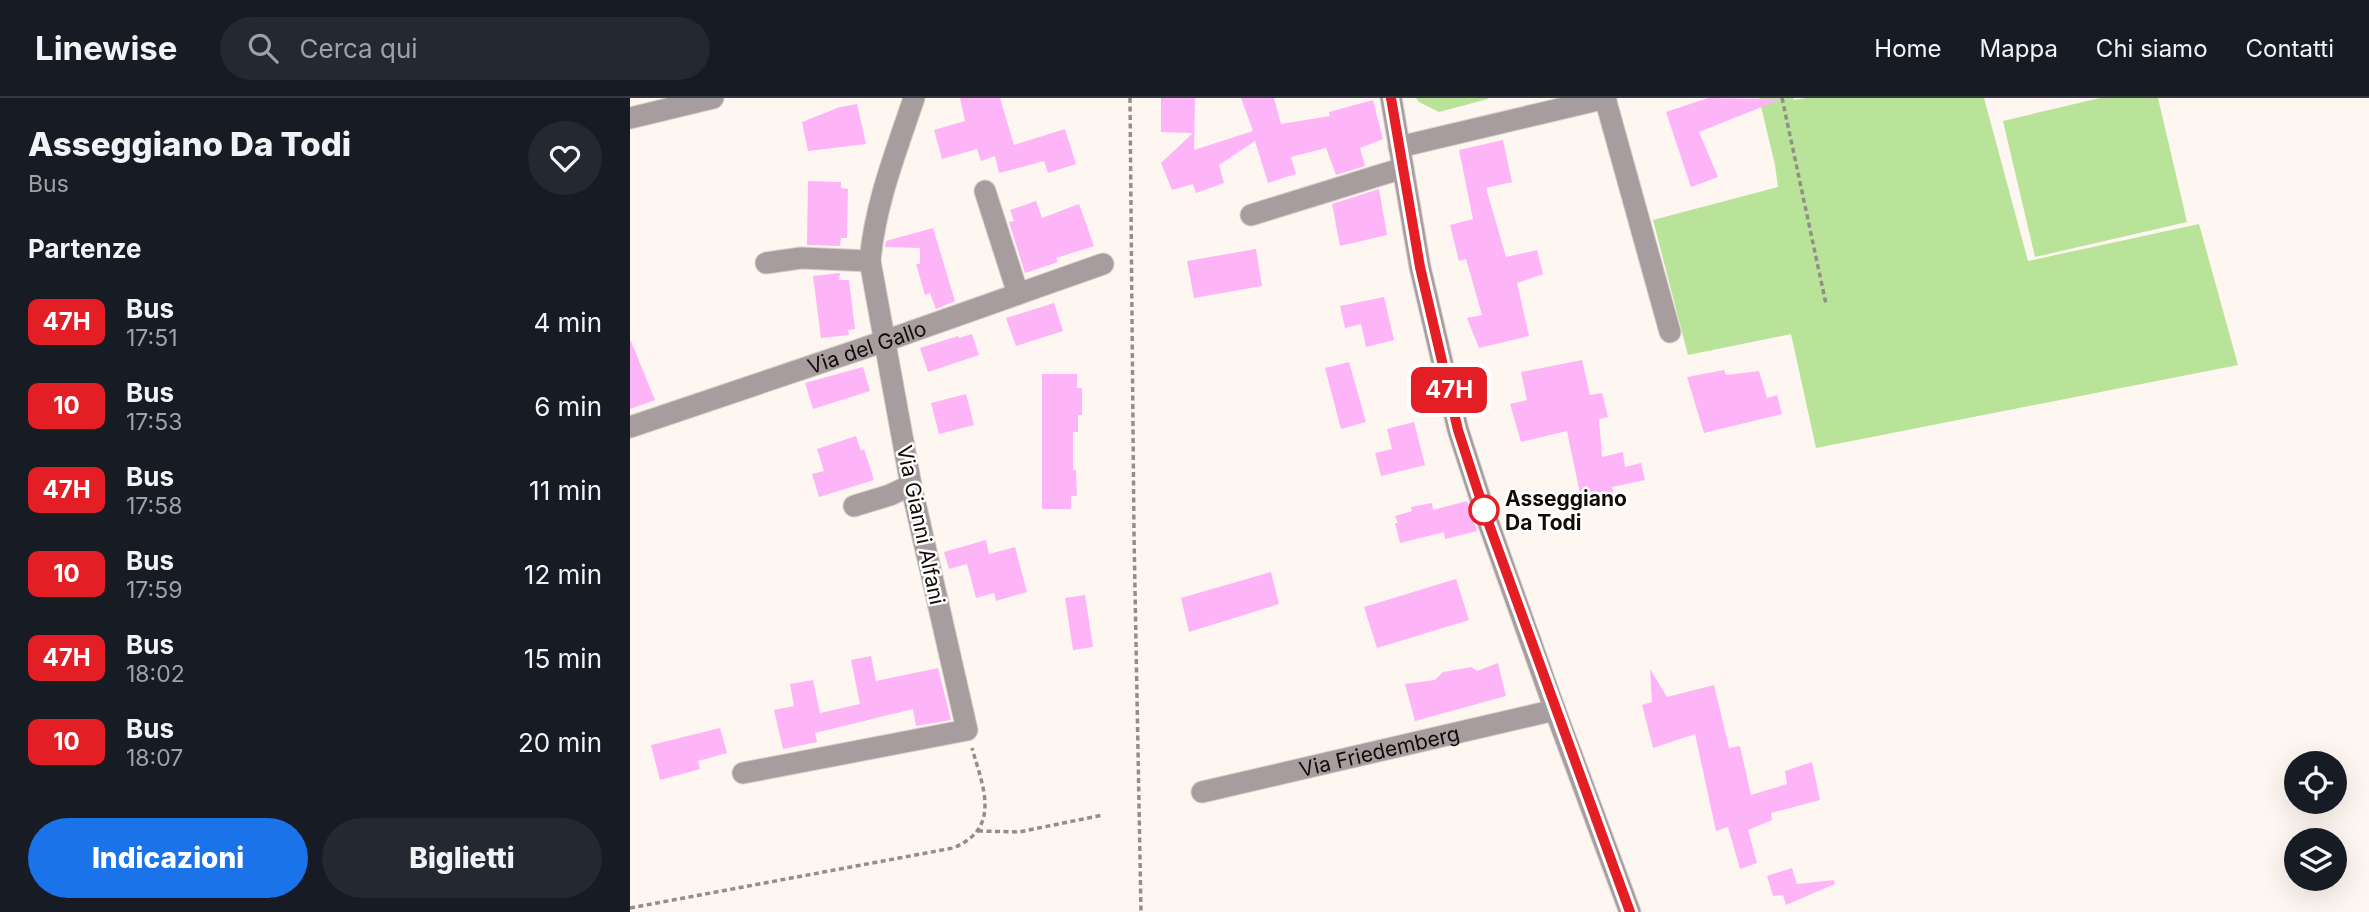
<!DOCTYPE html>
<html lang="it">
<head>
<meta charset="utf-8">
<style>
	body { margin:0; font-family:Inter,sans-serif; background:#242831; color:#f1f3f6; height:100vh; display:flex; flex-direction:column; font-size:26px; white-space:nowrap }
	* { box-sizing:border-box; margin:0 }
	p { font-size:23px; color:#9ea1a6 }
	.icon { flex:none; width:38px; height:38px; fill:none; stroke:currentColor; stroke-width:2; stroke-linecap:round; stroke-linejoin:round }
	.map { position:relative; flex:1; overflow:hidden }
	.side { display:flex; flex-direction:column; background:#171b24; width:630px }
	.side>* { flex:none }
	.badge { padding:0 14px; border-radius:10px; font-size:24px; line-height:46px }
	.fabs { position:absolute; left:1654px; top:653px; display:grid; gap:14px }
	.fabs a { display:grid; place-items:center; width:63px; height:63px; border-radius:50%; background:#171b24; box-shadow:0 7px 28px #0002; font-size:35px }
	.map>.badge { position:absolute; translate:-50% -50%; box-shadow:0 0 0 4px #fff }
	h2 { padding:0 28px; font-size:26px; line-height:63px }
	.round { display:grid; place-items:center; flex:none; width:74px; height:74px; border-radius:37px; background:#242831 }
	.overview { display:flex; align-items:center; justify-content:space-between; height:119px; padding:0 28px }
	h1 { font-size:33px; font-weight:800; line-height:52px }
	.primary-button { display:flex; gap:14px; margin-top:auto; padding:14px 28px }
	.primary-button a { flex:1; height:80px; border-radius:42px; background:#1a73e8; color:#fff; font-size:28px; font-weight:800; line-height:80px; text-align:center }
	.primary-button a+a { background:#242831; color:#f1f3f6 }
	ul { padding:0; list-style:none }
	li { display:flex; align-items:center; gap:21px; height:84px; padding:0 28px }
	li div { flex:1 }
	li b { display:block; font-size:26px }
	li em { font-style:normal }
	li .badge { min-width:77px; font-weight:700; text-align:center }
	header { display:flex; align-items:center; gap:42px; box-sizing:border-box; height:98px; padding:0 35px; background:#171b24; border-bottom:2px solid #363941 }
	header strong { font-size:33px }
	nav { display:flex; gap:38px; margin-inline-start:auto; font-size:24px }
	.search { width:490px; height:63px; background:#242831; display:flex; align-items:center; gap:18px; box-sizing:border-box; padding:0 24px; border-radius:38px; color:#9ea1a6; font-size:26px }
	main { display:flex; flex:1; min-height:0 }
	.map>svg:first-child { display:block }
	.green { fill:#b8e398 }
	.building { fill:#feb5f7 }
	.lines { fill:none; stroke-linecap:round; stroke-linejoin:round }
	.minor-casing { stroke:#d8d1cc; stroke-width:23 }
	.path { stroke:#948e89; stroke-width:3.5; stroke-dasharray:5 3.5; stroke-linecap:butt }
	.minor { stroke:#a79d9e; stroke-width:21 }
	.line-casing { stroke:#fff; stroke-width:16 }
	.line { stroke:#e31e24; stroke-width:10 }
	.stop-dot { fill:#fff; stroke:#e31e24; stroke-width:3.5 }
	.labels { text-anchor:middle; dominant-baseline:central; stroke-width:5; stroke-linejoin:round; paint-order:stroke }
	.street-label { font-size:21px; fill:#110c08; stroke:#fff }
	.stop-label { font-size:21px; font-weight:bold; fill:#110c08; stroke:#fff; text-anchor:start }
</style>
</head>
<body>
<header>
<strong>Linewise</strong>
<div class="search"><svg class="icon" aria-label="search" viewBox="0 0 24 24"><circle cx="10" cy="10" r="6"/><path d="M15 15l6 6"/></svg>Cerca qui</div>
<nav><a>Home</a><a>Mappa</a><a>Chi siamo</a><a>Contatti</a></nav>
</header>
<main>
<section class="side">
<div class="overview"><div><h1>Asseggiano Da Todi</h1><p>Bus</p></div><a class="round"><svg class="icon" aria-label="heart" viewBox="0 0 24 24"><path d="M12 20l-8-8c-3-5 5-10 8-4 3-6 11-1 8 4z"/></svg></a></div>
<h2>Partenze</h2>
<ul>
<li><span class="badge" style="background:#e31e24;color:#fff">47H</span><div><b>Bus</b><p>17:51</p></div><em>4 min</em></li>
<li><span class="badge" style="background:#e31e24;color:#fff">10</span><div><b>Bus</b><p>17:53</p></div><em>6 min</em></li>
<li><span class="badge" style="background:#e31e24;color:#fff">47H</span><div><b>Bus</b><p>17:58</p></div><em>11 min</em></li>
<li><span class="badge" style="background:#e31e24;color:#fff">10</span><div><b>Bus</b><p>17:59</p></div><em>12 min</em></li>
<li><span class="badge" style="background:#e31e24;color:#fff">47H</span><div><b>Bus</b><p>18:02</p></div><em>15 min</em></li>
<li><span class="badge" style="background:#e31e24;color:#fff">10</span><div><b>Bus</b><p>18:07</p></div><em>20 min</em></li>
</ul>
<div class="primary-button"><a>Indicazioni</a><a>Biglietti</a></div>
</section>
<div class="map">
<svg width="1739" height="814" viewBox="0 0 1739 814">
	<rect width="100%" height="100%" fill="#fef6f1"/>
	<g class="green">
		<polygon points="786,0 858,0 858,1 809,14 789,4"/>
		<polygon points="1129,0 1163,0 1164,2 1176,0 1354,0 1398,163 1569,126 1608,267 1186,350 1161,236 1058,257 1023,122 1148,89 1145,67"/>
		<polygon points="1470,0 1528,0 1557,124 1405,159 1373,23"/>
	</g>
	<g class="building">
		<polygon points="330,0 370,0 384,47 435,31 446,66 418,75 414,63 369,75 365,58 351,63 347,51 312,61 304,32 335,23"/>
		<polygon points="531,0 565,0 564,52 623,33 611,0 644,0 651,26 700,18 699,14 743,2 753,41 730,50 735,68 706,77 696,50 661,59 666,76 638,85 625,43 589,67 594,85 566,95 563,86 542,92 531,65 563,35 531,34"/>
		<polygon points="1078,0 1152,1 1069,34 1088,79 1061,89 1036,14"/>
		<polygon points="227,6 236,46 178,53 172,24 210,9"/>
		<polygon points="873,42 882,84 856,90 876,159 907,152 913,176 887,185 899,238 849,250 837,220 852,217 836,161 829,163 820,127 843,121 829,52"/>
		<polygon points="178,83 211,84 211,90 218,91 217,140 211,140 210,148 177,147"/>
		<polygon points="749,91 757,137 710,148 702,106"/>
		<polygon points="406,103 412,120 449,106 464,148 426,160 428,164 395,175 379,124 384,123 380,112"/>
		<polygon points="303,130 325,203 306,211 300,195 295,197 286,166 290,166 290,150 255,149 256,143"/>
		<polygon points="626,151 632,188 564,200 557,163"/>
		<polygon points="210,175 209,182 219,182 225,231 218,232 219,237 191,240 183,178"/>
		<polygon points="754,199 764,242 736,249 731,226 715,230 710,208"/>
		<polygon points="424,205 433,233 386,248 376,220"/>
		<polygon points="342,236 349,257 298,274 290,250 328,238 329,240"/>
		<polygon points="0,241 25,302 0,311"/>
		<polygon points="952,262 960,297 972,295 978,319 969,321 972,359 993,354 995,369 1011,365 1015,382 982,389 985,402 953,410 937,333 891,344 880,306 897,302 891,274"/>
		<polygon points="719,264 736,324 711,331 695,270"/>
		<polygon points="233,269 240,293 183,311 175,285"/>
		<polygon points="1094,272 1096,277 1129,273 1137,300 1147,297 1152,316 1074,335 1057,279"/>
		<polygon points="412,276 447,276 447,290 452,290 452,317 448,317 448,334 443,334 443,372 446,372 447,398 441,398 441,411 412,411"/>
		<polygon points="336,296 344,327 309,336 301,305"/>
		<polygon points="784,324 795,367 751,378 745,355 762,351 757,331"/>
		<polygon points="226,338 231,353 234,351 244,382 189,399 182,376 194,373 187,351"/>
		<polygon points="837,403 847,433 815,441 814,434 770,445 765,425 768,425 765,418 782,413 781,409 802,405 803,412"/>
		<polygon points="356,442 359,456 385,449 397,494 366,503 364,495 346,500 337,466 319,471 314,454"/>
		<polygon points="641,474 649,506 559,534 551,500"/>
		<polygon points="826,481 839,522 747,550 734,509"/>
		<polygon points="455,497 463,549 443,552 435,500"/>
		<polygon points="241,558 246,583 308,570 321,622 286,628 283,611 185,635 187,644 153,651 144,612 164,608 160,586 183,582 190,615 230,606 221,562"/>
		<polygon points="868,565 876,598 785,623 775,586 805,582 813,574 841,569 847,573"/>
		<polygon points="1020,571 1037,599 1084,587 1099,650 1110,648 1121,697 1157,686 1155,673 1182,664 1190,702 1141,715 1142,722 1118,732 1127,765 1110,771 1098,729 1086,733 1065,636 1023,650 1012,607 1022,604"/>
		<polygon points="90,630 97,655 68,663 70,671 30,682 21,647"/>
		<polygon points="1162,770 1167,786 1204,782 1205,786 1156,807 1153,797 1143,798 1137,778"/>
	</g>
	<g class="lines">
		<g class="minor-casing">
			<g id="minor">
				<polyline points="761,0 790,169 828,332 857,421 925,612 1000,814"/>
				<polyline points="975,0 1040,234"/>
				<polyline points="0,20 83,0"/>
				<polyline points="769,49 976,0"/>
				<polyline points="355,93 388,196"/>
				<polyline points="621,117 773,70"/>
				<polyline points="136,165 171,160 240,163"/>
				<path id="s1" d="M 0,329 L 255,243 L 473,166"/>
				<polyline points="224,408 260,397 281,387"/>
				<path d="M 113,675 L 337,632 L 281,387 L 240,163 C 245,106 266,54 284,0"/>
				<path id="s2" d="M 572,694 L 925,612"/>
			</g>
		</g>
		<g class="path">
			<polyline points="500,0 504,437 511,814"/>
			<polyline points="1152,0 1196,206"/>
			<polyline points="348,733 389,734 473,717"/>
			<path d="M 0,810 L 323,750 C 372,730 353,689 342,650"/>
		</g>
		<use href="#minor" class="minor"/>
	</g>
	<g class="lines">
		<g class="line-casing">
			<polyline id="line" points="761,0 790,169 828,332 857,421 1000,814"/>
		</g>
		<use href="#line" class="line"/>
	</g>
	<circle class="stop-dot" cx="854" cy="412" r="14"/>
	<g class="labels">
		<g class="street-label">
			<text stroke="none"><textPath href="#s1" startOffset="250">Via del Gallo</textPath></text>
			<text transform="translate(291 427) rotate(78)">Via Gianni Alfani</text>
			<text stroke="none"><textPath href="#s2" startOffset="182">Via Friedemberg</textPath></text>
		</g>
		<g class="stop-label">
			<text x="875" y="400">Asseggiano<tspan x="875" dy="24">Da Todi</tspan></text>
		</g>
	</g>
</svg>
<div class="fabs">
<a><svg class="icon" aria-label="locate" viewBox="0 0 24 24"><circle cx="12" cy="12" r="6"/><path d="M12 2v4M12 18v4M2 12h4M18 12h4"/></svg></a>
<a><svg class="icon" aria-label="layers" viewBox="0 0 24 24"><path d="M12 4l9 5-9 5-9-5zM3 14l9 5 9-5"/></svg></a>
</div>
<b class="badge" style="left:819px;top:292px;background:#e31e24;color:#fff">47H</b>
</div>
</main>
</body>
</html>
